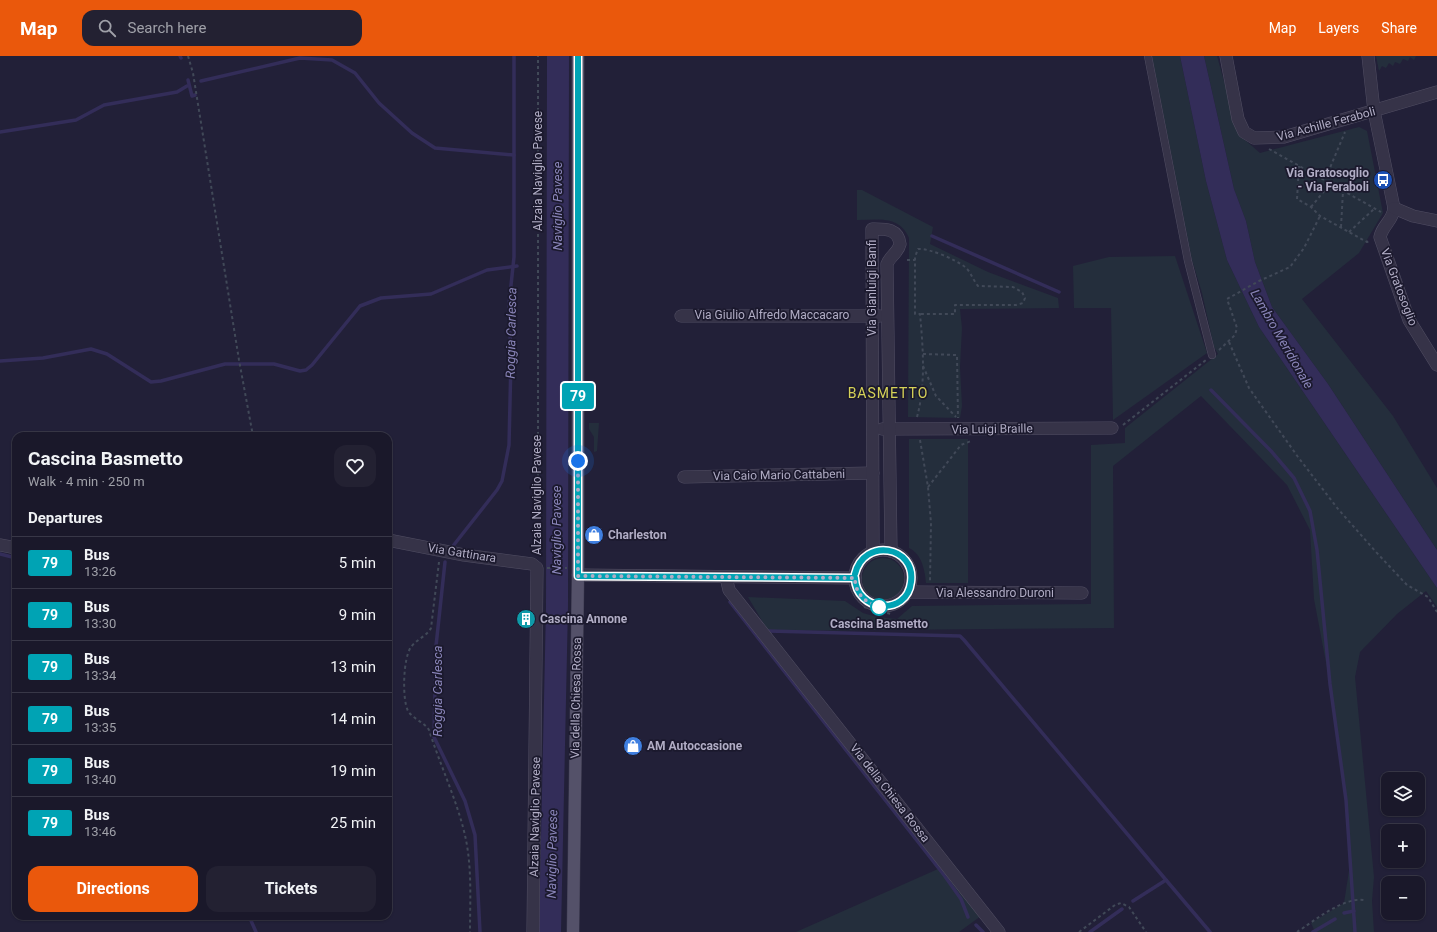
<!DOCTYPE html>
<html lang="en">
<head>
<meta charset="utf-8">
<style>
	body { margin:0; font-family:Roboto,sans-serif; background:#232132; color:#f1f3f6; height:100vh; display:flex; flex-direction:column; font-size:15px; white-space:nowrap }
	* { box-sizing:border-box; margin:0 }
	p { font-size:13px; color:#9fa0a8 }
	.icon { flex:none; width:22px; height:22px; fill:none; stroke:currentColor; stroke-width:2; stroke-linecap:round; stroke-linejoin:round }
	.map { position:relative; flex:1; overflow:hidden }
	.sheet { position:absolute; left:12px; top:376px; width:380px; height:488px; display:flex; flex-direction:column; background:#1a182a; border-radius:12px; box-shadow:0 1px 3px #0004,0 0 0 1px #383747 }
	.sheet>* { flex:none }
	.badge { padding:0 8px; border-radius:3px; font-size:14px; line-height:26px }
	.tools { position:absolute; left:1381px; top:716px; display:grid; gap:8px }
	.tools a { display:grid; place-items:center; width:44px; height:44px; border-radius:8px; background:#1a182a; box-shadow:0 1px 3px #0004,0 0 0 1px #383747; font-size:20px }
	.you { position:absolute; width:20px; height:20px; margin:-10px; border:3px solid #fff; border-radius:50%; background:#1a73e8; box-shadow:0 0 0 6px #1a73e833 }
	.map>.badge { position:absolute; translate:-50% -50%; box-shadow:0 0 0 2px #fff }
	h2 { padding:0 16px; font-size:15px; line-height:36px }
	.round { display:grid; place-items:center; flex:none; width:42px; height:42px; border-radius:12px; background:#232132 }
	.summary { display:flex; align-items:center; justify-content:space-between; height:68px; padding:0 16px }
	h1 { font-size:19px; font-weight:700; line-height:30px }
	.button { display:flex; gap:8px; margin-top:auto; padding:8px 16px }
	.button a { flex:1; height:46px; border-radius:12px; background:#ea580c; color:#fff; font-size:16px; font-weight:700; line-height:46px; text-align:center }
	.button a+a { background:#232132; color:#f1f3f6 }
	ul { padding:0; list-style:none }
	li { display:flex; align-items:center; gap:12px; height:52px; padding:0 16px; border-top:1px solid #383747 }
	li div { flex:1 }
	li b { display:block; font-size:15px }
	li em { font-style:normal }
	li .badge { min-width:44px; font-weight:700; text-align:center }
	header { display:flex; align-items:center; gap:24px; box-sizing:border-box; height:56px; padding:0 20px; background:#ea580c; color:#fff }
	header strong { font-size:19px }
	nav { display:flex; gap:22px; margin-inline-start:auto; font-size:14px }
	.search { width:280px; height:36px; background:#232132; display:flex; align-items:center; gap:10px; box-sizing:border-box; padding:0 14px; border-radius:12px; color:#9fa0a8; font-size:15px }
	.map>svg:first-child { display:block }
	.green { fill:#242e3c }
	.water { fill:#332d59 }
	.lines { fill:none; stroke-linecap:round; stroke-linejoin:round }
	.stream { stroke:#332d59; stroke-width:3.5 }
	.service-casing { stroke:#514e63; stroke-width:8 }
	.minor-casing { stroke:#514e63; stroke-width:13 }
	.primary-casing { stroke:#3c3a4f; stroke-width:13 }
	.path { stroke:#414958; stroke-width:2; stroke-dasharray:3 3; stroke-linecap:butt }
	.service { stroke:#363348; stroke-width:7 }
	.minor { stroke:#363348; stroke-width:12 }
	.primary { stroke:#545169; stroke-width:12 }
	.line-casing { stroke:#fff; stroke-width:9 }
	.line { stroke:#00a3b4; stroke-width:6 }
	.walk { stroke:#b1adc5; stroke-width:4; stroke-dasharray:0 7.2 }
	.stop-dot { fill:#fff; stroke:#00a3b4; stroke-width:2 }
	.labels { text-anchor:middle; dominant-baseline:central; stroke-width:3.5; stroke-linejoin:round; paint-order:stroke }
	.street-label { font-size:12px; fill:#b1adc5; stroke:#1b192d }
	.poi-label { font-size:12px; font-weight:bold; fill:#b1adc5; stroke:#1b192d; text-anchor:start }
	.stop-label { font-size:12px; font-weight:bold; fill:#b1adc5; stroke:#1b192d }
	.water-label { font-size:13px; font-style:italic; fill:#8984b8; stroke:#1b192d }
	.quarter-label { font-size:14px; letter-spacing:1px; fill:#d6d258; stroke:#1b192d }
</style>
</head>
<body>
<header>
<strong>Map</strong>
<div class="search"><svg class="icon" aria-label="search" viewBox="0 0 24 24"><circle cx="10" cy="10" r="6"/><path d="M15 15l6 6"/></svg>Search here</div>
<nav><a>Map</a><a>Layers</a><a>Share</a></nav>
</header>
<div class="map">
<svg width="1437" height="876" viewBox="0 0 1437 876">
	<rect width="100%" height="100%" fill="#222038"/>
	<g class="green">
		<polygon points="1152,0 1180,0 1206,125 1227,204 1259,271 1437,532 1437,551 1426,535 1397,558 1360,596 1355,621 1374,821 1372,845 1374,876 1315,876 1311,867 1344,847 1350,808 1346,744 1330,628 1314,543 1310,474 1287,429 1201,340 1113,410 1114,572 768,575 748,541 845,545 863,557 877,561 897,563 912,550 1091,548 1091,389 1125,387 1125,372 1218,298 1214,291 1202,237 1192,204"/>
		<polygon points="1204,0 1217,0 1235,65 1245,84 1260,97 1359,71 1367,75 1383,157 1359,197 1302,243 1393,360 1437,432 1437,494 1328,328 1272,251 1255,206 1246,165 1234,133"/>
		<polygon points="1376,0 1416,0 1414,4 1410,1 1408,5 1403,3 1400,8 1395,6 1393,10 1389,7 1386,12 1382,10 1379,15"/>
		<path d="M 857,134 L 862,134 L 933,171 L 930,188 L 988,216 L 1058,242 L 1059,252 L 960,253 L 962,272 L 960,311 L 962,350 L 960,362 L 908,361 L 909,182 C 899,159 878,164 857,164 Z"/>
		<polygon points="1175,200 1207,297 1113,364 1111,252 1074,252 1073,210 1109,201"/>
		<polygon points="589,367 599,367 597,395 594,396 594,381 589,373"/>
		<path d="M 909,383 L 968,383 L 968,527 L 926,527 C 925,515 922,498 909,492 Z"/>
		<circle cx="883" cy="523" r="21"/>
		<polygon points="947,809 985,857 959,876 796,876"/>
	</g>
	<g class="water">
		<polygon points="547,0 569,0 568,550 561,876 539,876 546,551"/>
		<polygon points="1180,0 1204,0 1234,133 1246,165 1255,206 1272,251 1328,328 1437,494 1437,532 1259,271 1227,204 1206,125"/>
	</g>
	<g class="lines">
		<g class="stream">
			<polyline points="180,0 181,2"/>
			<polyline points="188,24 192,40 195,39"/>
			<polyline points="201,25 300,2 332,4 355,17 379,47 412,77 435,92 514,99"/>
			<polyline points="0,76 76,64 104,49 177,36 187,30"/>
			<polyline points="932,180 1059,236"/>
			<polyline points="0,305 43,302 91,293 107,298 151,326 161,325 225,308 274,308 300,315 306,314 312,309 360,250 381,242 431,238 487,214 517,210"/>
			<polyline points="1211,334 1271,395 1294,422 1310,455 1317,494 1330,628 1346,744 1355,876"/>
			<polyline points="453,490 497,434 502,425 509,389 511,303 509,248 514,201 514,0"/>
			<polyline points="0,498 16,502"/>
			<polyline points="445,506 436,590 434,681 465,745 475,779 480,876"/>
			<polyline points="730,546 944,819 961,843 968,861"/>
			<polyline points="768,575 960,580 964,584 1166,824"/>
			<polyline points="1133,845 1166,824 1210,876"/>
			<polyline points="1344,857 1354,855"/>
			<polyline points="249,860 256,876"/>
			<polyline points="976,869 983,876"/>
			<polyline points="1090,876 1122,853"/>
			<polyline points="1313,876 1335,863"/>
		</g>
		<g class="service-casing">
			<polyline id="service" points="1148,0 1188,205 1212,299"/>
		</g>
		<g class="minor-casing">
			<g id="minor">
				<polyline points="1226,0 1238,63 1244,76 1254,82 1284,81 1437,36"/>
				<path d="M 1368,0 L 1374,55 L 1394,152 C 1393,165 1383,168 1380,181 L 1409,264 L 1437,309"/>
				<polyline points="1394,152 1413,160 1437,165"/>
				<polyline points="681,260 880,260"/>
				<polyline points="882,373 1112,372"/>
				<polyline points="684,421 873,417"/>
				<polyline points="388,484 464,499 532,508 537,512 533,876"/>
				<polyline points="0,489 16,492"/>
				<circle cx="883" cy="522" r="28"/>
				<path d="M 873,496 L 872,173 C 885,173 898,172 900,188 C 898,197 890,200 887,208 L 891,495"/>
				<polyline points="578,519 855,522"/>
				<polyline points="726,521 729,534 999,876"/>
				<polyline points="908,536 1082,537"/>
			</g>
		</g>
		<g class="primary-casing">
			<polyline id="primary" points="573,876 578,519 578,0"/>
		</g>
		<g class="path">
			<polyline points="188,0 193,17 239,304 253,380"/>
			<polyline points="1269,93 1381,156"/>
			<polyline points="1299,110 1297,143 1311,151 1320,160 1367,186 1370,185"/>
			<polyline points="1311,151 1330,128 1327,119 1345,76"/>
			<polyline points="1341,171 1343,135"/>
			<polyline points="1349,176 1375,152"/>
			<polyline points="907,204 915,204"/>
			<polyline points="1229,286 1249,332 1298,401 1338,453 1376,496 1407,529 1428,541 1437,556"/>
			<polyline points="1219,294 1235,279 1237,272 1227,243 1259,225 1290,211 1304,192 1320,160"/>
			<polyline points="923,298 957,299 958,362"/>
			<polyline points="923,310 936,340 956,361"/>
			<path d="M 917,361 C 926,328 923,291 920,258 L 915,258 L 915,201 L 918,193 C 929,192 957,204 965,211 C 971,216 973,224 978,230 L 1013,231 L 1022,236 L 1025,242 L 1023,247 L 1016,249 L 955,249 L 955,258 L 920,258"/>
			<polyline points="1123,369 1206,304"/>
			<polyline points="920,384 928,431 931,467 930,525"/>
			<polyline points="928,431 961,389 971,385"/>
			<polyline points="538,499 538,0"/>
			<path d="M 439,506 L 431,572 C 427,580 417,583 411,591 C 403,602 402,643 408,655 C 413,663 424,666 429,674 C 440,709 459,749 466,784 C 472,814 470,846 470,876"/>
			<polyline points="547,512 567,512"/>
			<polyline points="864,551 891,558"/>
			<polyline points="1079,876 1115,849 1121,847 1129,851 1146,876"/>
			<path d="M 1297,876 C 1314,865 1343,841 1364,844"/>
		</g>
		<use href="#service" class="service"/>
		<use href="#minor" class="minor"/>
		<use href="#primary" class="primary"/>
	</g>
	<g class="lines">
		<g class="line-casing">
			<path id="line" d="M 578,0 L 578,520 L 855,522 C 856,556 907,561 911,526 C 916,490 864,481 855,518"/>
		</g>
		<use href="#line" class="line"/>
		<path class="walk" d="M 578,405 L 578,520 L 855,522 C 855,538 865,546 879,551"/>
	</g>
	<defs>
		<g id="bus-disc" transform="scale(1)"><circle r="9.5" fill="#1a4fb4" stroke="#1b192d"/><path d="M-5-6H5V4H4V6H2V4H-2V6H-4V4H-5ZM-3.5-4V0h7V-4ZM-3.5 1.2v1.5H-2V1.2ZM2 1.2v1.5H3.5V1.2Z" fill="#fff"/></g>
		<g id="shop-disc" transform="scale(1)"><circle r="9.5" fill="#3f7fe0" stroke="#1b192d"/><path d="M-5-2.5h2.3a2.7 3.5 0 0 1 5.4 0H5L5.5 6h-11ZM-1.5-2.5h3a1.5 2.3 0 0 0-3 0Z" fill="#fff"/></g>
		<g id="building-disc" transform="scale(1)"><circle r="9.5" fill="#0f9aa8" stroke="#1b192d"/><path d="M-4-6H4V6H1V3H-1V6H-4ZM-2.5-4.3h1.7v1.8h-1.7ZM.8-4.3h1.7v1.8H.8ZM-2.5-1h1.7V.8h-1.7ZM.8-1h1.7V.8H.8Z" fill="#fff"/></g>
	</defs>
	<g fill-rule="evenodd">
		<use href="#bus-disc" x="1383" y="124"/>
		<use href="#shop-disc" x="594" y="479"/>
		<use href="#building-disc" x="526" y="563"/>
		<use href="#shop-disc" x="633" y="690"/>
	</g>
	<circle class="stop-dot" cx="879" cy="551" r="8"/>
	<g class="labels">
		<g class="street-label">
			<text transform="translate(1326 68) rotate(-15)">Via Achille Feraboli</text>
			<text transform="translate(538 115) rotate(-90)">Alzaia Naviglio Pavese</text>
			<text transform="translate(1399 231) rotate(69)">Via Gratosoglio</text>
			<text transform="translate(872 232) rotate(-90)">Via Gianluigi Banfi</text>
			<text x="772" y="259">Via Giulio Alfredo Maccacaro</text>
			<text transform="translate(992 373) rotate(-1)">Via Luigi Braille</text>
			<text transform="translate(779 419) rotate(-1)">Via Caio Mario Cattabeni</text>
			<text transform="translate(537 439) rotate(-90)">Alzaia Naviglio Pavese</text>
			<text transform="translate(462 497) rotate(9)">Via Gattinara</text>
			<text x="995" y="537">Via Alessandro Duroni</text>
			<text transform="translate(576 642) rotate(-89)">Via della Chiesa Rossa</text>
			<text transform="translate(890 737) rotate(52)">Via della Chiesa Rossa</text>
			<text transform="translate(535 761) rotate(-89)">Alzaia Naviglio Pavese</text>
		</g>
		<g class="poi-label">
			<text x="1369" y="117" text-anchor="end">Via Gratosoglio<tspan x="1369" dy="14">- Via Feraboli</tspan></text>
			<text x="608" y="479">Charleston</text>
			<text x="540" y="563">Cascina Annone</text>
			<text x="647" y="690">AM Autoccasione</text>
		</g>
		<g class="stop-label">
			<text x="879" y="568">Cascina Basmetto</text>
		</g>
		<g class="water-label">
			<text transform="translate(557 150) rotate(-90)">Naviglio Pavese</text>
			<text transform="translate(511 277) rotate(-89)">Roggia Carlesca</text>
			<text transform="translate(1282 283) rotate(60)">Lambro Meridionale</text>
			<text transform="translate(556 474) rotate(-90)">Naviglio Pavese</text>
			<text transform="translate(437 635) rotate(-90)">Roggia Carlesca</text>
			<text transform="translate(552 798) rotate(-89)">Naviglio Pavese</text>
		</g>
		<g class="quarter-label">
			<text x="888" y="337">BASMETTO</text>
		</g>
	</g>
</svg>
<div class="tools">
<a><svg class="icon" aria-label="layers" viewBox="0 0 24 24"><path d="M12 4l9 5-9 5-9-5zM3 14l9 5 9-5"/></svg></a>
<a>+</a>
<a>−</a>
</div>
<div class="you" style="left:578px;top:405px"></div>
<b class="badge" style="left:578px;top:340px;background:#00a3b4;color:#fff">79</b>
<section class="sheet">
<div class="summary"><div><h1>Cascina Basmetto</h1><p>Walk · 4 min · 250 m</p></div><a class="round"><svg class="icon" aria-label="heart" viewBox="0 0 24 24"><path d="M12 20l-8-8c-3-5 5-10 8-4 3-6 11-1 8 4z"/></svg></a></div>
<h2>Departures</h2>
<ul>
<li><span class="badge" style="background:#00a3b4;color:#fff">79</span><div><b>Bus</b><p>13:26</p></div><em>5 min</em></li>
<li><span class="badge" style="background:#00a3b4;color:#fff">79</span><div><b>Bus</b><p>13:30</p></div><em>9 min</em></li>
<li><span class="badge" style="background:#00a3b4;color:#fff">79</span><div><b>Bus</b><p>13:34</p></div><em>13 min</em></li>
<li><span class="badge" style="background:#00a3b4;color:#fff">79</span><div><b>Bus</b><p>13:35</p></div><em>14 min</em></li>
<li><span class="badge" style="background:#00a3b4;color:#fff">79</span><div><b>Bus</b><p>13:40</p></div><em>19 min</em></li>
<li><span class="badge" style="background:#00a3b4;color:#fff">79</span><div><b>Bus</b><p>13:46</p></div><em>25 min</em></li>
</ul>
<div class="button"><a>Directions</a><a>Tickets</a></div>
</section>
</div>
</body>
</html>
